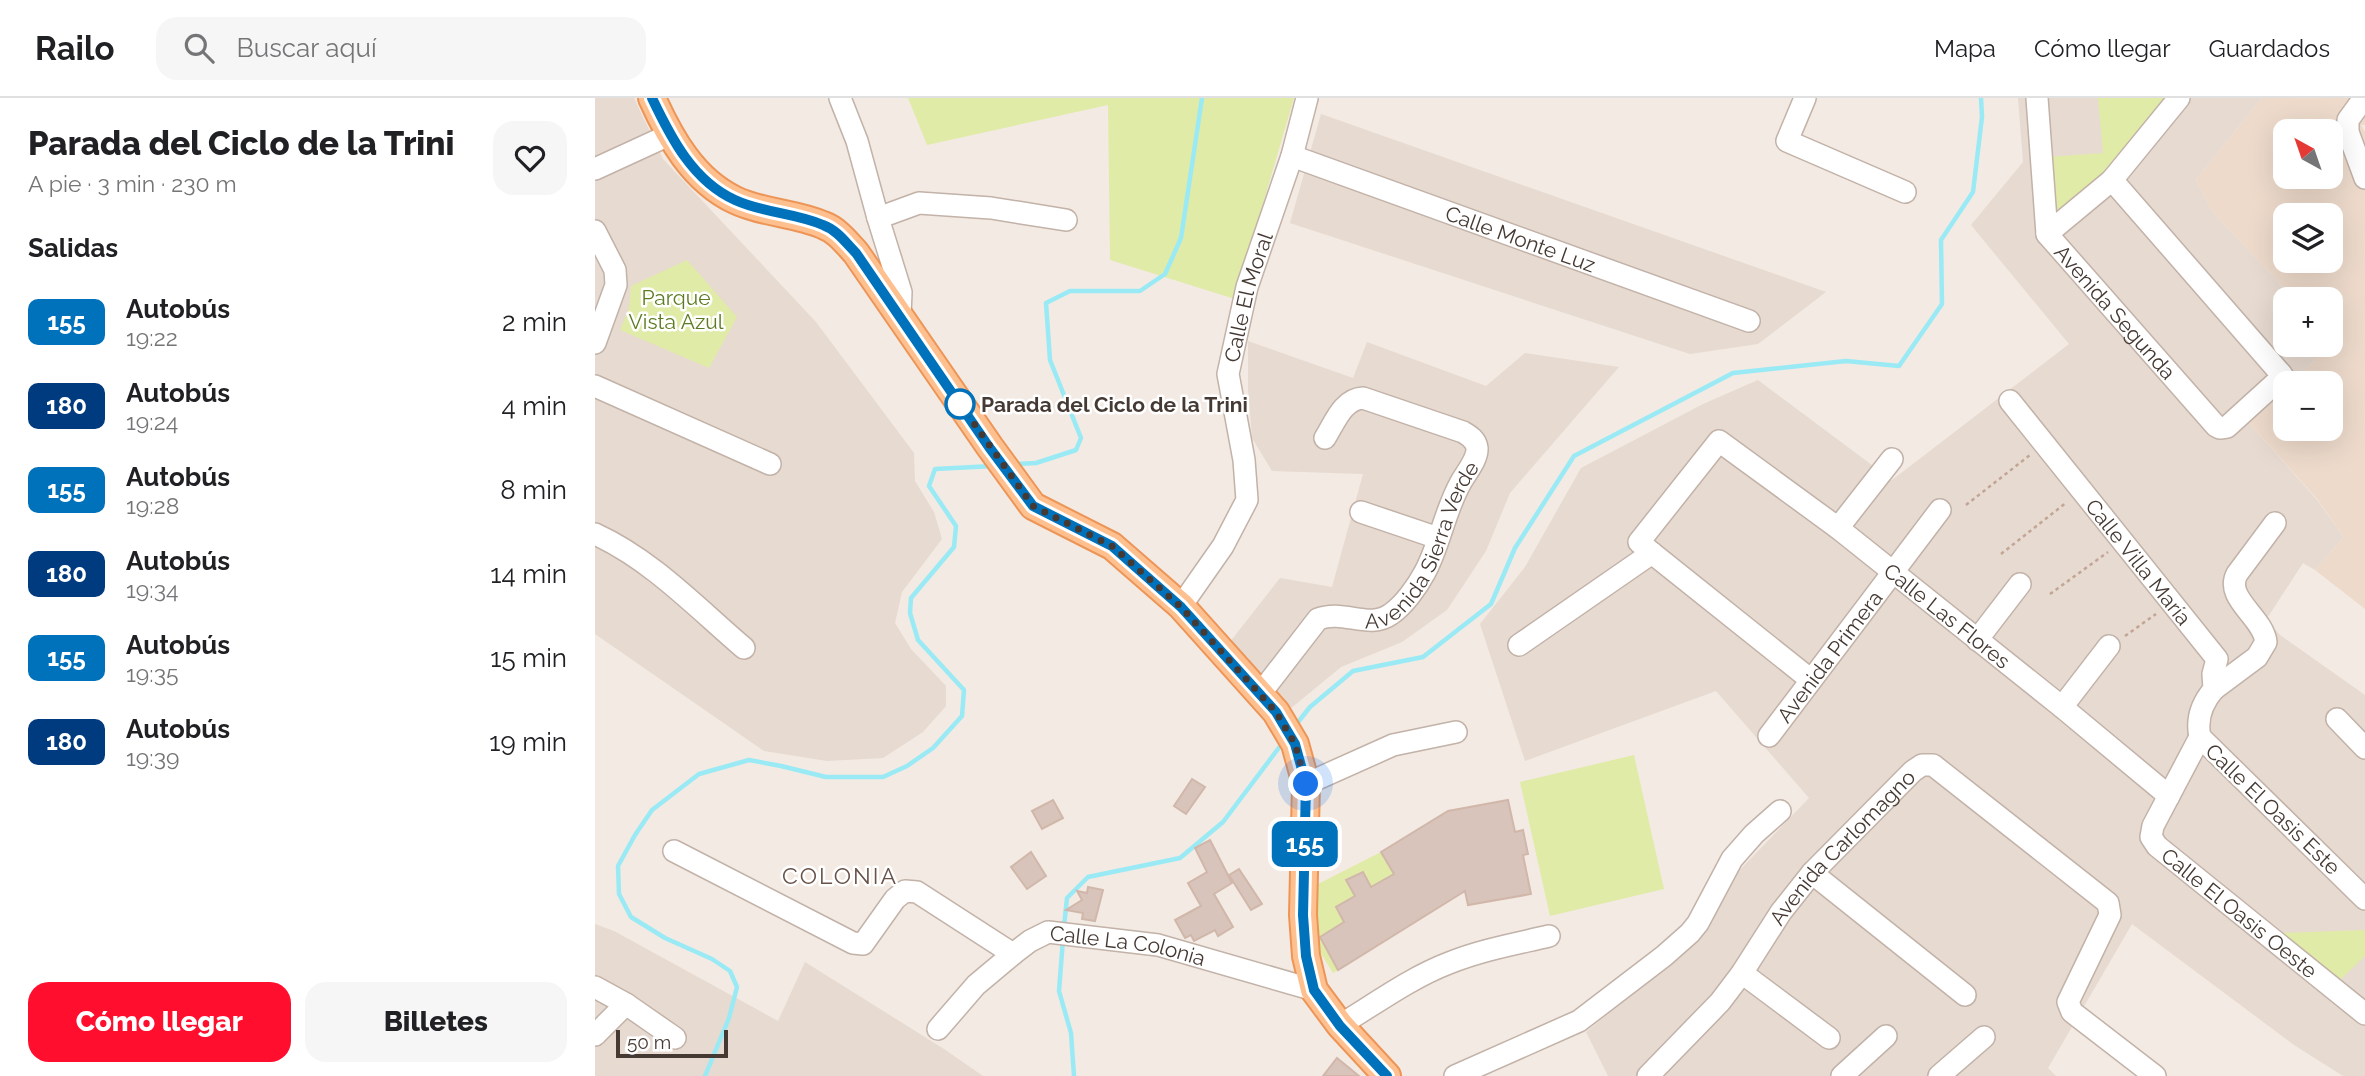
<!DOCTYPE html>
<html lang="es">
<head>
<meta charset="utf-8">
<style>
	body { margin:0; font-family:Raleway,sans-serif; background:#f6f6f6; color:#202124; height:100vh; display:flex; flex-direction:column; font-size:26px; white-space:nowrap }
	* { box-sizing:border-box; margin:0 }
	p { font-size:23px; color:#757577 }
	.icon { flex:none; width:38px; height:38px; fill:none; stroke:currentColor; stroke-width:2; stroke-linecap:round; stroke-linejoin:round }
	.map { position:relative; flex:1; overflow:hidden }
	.panel { display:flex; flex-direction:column; background:#fff; width:595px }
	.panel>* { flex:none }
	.badge { padding:0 14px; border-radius:10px; font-size:24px; line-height:46px }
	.needle { width:46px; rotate:320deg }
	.tools { position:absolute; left:1678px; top:21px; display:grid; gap:14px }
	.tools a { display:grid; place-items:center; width:70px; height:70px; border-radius:14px; background:#fff; box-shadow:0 7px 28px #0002; font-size:35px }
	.scale { position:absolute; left:21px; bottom:18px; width:112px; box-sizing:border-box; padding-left:7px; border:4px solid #453933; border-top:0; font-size:19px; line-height:24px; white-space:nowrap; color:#453933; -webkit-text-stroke:5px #fff; paint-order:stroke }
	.you { position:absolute; width:35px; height:35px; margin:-18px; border:5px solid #fff; border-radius:50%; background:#1a73e8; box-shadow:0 0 0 10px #1a73e833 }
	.map>.badge { position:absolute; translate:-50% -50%; box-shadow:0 0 0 4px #fff }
	h2 { padding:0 28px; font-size:26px; line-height:63px }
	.round { display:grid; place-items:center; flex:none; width:74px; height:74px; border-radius:21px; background:#f6f6f6 }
	.overview { display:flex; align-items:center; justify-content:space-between; height:119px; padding:0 28px }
	h1 { font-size:33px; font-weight:800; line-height:52px }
	.cta { display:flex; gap:14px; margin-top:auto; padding:14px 28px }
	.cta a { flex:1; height:80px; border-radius:21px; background:#ff0e2e; color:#fff; font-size:28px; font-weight:800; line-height:80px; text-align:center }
	.cta a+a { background:#f6f6f6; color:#202124 }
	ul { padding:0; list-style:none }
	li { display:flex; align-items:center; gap:21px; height:84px; padding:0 28px }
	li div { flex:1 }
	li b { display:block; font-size:26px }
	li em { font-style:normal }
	li .badge { min-width:77px; font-weight:700; text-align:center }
	header { display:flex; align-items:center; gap:42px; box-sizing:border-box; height:98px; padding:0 35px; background:#fff; border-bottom:2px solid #e0e0e0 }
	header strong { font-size:33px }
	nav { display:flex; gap:38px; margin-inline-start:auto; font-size:24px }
	.search { width:490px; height:63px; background:#f6f6f6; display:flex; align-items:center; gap:18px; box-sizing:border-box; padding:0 24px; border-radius:21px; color:#757577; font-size:26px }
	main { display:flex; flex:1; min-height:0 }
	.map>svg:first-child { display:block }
	.residential { fill:#e7dad0 }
	.education { fill:#eddacb; fill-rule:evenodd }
	.green { fill:#e0eba8 }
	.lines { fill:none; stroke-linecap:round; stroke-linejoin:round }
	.stream { stroke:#99eaf5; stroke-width:4.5 }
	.building { fill:#d8c4ba; stroke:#d1b7aa; stroke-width:2 }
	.minor-casing { stroke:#c2b2a8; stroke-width:24 }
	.major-casing { stroke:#ec9557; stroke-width:30 }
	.path { stroke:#c2a595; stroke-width:2.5; stroke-dasharray:3.5 3.5; stroke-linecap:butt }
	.minor { stroke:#fff; stroke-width:21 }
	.major { stroke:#ffc090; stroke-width:26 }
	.line-casing { stroke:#fff; stroke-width:16 }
	.line { stroke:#0072bc; stroke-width:10 }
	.walk { stroke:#453933; stroke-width:7; stroke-dasharray:0 12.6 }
	.stop-dot { fill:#fff; stroke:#0072bc; stroke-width:3.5 }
	.labels { text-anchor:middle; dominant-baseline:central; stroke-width:5; stroke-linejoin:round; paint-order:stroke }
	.street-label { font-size:21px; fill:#453933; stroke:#fff }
	.park-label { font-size:21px; fill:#5d7b22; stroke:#fff }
	.stop-label { font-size:21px; font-weight:bold; fill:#453933; stroke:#fff; text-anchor:start }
	.neighbourhood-label { font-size:23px; letter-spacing:2px; fill:#695349; stroke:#fff }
</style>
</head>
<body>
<header>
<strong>Railo</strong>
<div class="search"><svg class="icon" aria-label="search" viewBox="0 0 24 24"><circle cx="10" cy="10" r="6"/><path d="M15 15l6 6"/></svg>Buscar aquí</div>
<nav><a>Mapa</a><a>Cómo llegar</a><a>Guardados</a></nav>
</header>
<main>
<section class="panel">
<div class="overview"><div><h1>Parada del Ciclo de la Trini</h1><p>A pie · 3 min · 230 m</p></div><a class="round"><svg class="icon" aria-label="heart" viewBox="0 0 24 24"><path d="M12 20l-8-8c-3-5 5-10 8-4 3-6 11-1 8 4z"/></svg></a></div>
<h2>Salidas</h2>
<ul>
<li><span class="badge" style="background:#0072bc;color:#fff">155</span><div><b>Autobús</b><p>19:22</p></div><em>2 min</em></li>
<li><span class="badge" style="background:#003b80;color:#fff">180</span><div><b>Autobús</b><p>19:24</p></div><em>4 min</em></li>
<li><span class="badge" style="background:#0072bc;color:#fff">155</span><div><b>Autobús</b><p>19:28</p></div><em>8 min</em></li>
<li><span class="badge" style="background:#003b80;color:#fff">180</span><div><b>Autobús</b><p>19:34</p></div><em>14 min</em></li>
<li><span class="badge" style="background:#0072bc;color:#fff">155</span><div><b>Autobús</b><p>19:35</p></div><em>15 min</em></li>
<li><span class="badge" style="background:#003b80;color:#fff">180</span><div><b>Autobús</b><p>19:39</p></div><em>19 min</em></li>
</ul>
<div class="cta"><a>Cómo llegar</a><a>Billetes</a></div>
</section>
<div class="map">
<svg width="1770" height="978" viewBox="0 0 1770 978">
	<rect width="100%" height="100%" fill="#f3eae3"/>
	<g class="residential">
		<polygon points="0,0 39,0 68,61 221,224 319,355 320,383 339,414 347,441 307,494 300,525 316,551 351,588 351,608 328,634 288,660 232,663 169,653 0,536"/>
		<polygon points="1423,0 1667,0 1601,82 1617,113 1699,201 1690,201 1690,247 1736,247 1736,241 1739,244 1696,285 1690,285 1690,290 1654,325 1723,403 1749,439 1720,472 1708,465 1671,522 1685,537 1770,597 1770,978 1748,978 1699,947 1537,826 1453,970 1461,978 1013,978 991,934 1105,840 1138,779 1214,700 1121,593 930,663 885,526 930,469 986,370 1108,306 1163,282 1297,382 1474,246 1376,127 1428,64"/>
		<polygon points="726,16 1231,194 1163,246 1095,256 695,125"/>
		<polygon points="653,243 758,280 772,244 891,288 930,255 1024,269 915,395 891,453 852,512 807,544 746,569 695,611 631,549 685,480 737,489 768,376 677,373 657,340 653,291"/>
		<polygon points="0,826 19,833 183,923 210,864 349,951 388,978 0,978"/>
	</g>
	<path class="education" d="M 1667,0 L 1770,0 L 1770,27 L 1766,27 L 1770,34 L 1770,511 L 1720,472 L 1749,439 L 1723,402 L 1654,325 L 1690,290 L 1690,331 L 1736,331 L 1736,285 L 1696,285 L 1739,244 L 1736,241 L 1736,201 L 1699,201 L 1617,113 L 1601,82 ZM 1690,33 L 1736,33 L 1736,79 L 1690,79 ZM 1690,117 L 1736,117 L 1736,163 L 1690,163 Z"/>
	<g class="green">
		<polygon points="313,0 699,0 640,201 515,162 513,7 332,47"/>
		<polygon points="1503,0 1576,0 1519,70 1458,122 1452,59 1508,55"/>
		<polygon points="92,162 142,219 114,270 25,232 34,210 36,188"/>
		<polygon points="1039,657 1069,791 955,818 925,684"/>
		<polygon points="786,754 799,776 776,789 768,774 752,782 760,798 742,809 749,824 725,840 743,872 738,875 717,841 715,834 723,786"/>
		<polygon points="1770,832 1770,858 1743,884 1681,835"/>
	</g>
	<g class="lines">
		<g class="stream">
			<polyline points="421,366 441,365 481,352 486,340 455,262 451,205 475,193 545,193 570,176 586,140 607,0"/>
			<polyline points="700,628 715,609 758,573 828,559 896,506 920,450 979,358 1138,275 1251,263 1304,268 1347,206 1346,142 1378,94 1387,19 1386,0"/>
			<polyline points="469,829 472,800 493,779 585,760 628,724 689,643"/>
			<polyline points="468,841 464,893 476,935 479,978"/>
			<polyline points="110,978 134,920 142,889 135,873 117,861 70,840 36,819 24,796 23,768 40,737 57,712 104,676 154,662 186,668 231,679 288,679 312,668 338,650 367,618 369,592 323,542 315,515 316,500 359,449 361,428 334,388 340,371 398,368"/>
		</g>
	</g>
	<g class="building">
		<polygon points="597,681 610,689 591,716 579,708"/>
		<polygon points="458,702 468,720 447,731 437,713"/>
		<polygon points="913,702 920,734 928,732 933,756 928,757 936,796 873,807 870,793 743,872 725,839 749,824 741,809 760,798 751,782 768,774 776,789 799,776 786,754 853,713"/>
		<polygon points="615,742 637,785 619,796 638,829 623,838 620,832 599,843 596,837 590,840 580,822 606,808 593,785 612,774 600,750"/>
		<polygon points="436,754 451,778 432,791 416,769"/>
		<polygon points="644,771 667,806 656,812 634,777"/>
		<polygon points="493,789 508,792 500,823 487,821 488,815 471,812 487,802 482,793 492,795"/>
		<polygon points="742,960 764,978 728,978"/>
	</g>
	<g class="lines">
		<g class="minor-casing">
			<g id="minor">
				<polyline points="245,0 262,43 283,120 306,194 305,218"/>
				<polyline points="1210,0 1192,43 1310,94"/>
				<path id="s1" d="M 1442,0 L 1452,136 L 1621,328 L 1625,330 L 1632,329 L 1686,280 L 1687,277 L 1517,82"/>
				<polyline points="1769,0 1753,22 1753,34 1770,80"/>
				<path id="s2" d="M 697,58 L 1154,223"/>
				<polyline points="0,71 74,37"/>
				<polyline points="283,120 324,105 396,110 471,122"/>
				<polyline points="0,133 20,172 21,187 0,245"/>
				<polyline points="1452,136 1517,82 1584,0"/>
				<polyline points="0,288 175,366"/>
				<path id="s3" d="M 1415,303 L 1622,561 L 1618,576 L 1619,591 C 1607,605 1601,621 1605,639"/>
				<polyline points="766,414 843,440"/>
				<polyline points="1243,430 1297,361"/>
				<path d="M 0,436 C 57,462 102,510 149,550"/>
				<polyline points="1057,455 1216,582"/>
				<path id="s4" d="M 586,508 L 628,448 L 652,402 L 649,362 L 633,276 L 652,189 L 697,58 L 712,0"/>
				<polyline points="1382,542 1425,486"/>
				<path id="s5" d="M 924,547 L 1057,455 L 1044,444 L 1124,343 L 1243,430 L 1467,609 L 1574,698"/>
				<path d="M 1619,591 L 1662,559 L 1671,544 C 1668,519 1629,500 1642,476 L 1680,425"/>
				<path id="s6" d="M 665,596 L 723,521 C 749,511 774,532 796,516 C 809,507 822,489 830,474 C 845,446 850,412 866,384 C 871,375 883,361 882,350 C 881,342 875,338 868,334 L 768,300 C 748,301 740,324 730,340"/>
				<polyline points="1467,609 1514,548"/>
				<polyline points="1742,621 1770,650"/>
				<path id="s7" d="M 1174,638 L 1345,412"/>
				<polyline points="711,686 798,647 861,634"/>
				<path id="s8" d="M 79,753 L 258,845 L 268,846 L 300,801 L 310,793 L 322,794 L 418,856 L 435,843 L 453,834 L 563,847 L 719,892"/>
				<polyline points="1217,775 1370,897"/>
				<path id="s9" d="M 1770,801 L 1605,639 L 1558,728 L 1556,739 L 1562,748 L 1770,916"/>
				<polyline points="1147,875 1234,940"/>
				<polyline points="0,889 31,906 80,940"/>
				<path d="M 745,927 C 780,906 815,880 854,865 C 886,852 920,846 954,838"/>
				<polyline points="343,931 381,887 418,856"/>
				<polyline points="0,937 31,906"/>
				<polyline points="860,978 984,923 1069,858 1095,835 1103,825 1137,761 1159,736 1185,713"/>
				<path id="s10" d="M 1053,978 L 1125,904 L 1147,875 L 1186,814 L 1217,775 L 1318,673 L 1327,667 L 1338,667 L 1513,805 L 1515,817 L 1473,904 L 1477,914 L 1560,978"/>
				<polyline points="1247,978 1291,938"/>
				<polyline points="1344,978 1389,939"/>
			</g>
		</g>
		<g class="major-casing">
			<path id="major" d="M 57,0 C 75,40 98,82 140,102 C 167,115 200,115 228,127 C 242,132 251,144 261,155 L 395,349 L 438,408 L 517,448 L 586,508 L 681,614 L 700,646 L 711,686 L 708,817 L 711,858 L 719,892 L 745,927 L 792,978"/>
		</g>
		<g class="path">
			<polyline points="1371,407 1435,357"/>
			<polyline points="1406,456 1472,404"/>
			<polyline points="1455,496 1513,454"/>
			<polyline points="1530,538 1561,516"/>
		</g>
		<use href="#minor" class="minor"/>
		<use href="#major" class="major"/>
	</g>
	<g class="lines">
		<g class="line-casing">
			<path id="line" d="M 57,0 C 76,40 98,83 140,102 C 168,115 200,115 228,127 C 242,132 251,145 261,155 L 394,349 L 438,408 L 517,448 L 586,509 L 681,614 L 700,646 L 711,686 L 708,817 L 711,858 L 719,892 L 745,928 L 792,978"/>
		</g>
		<use href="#line" class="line"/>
		<polyline class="walk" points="365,306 438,408 517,448 586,509 681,614 700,646 711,686"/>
	</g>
	<circle class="stop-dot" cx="365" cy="306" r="14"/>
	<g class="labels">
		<g class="street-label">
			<text stroke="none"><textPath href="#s2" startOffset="243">Calle Monte Luz</textPath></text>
			<text stroke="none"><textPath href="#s4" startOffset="332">Calle El Moral</textPath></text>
			<text stroke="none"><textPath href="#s1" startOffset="240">Avenida Segunda</textPath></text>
			<text stroke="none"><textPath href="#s6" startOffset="243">Avenida Sierra Verde</textPath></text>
			<text stroke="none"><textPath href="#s3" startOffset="206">Calle Villa María</textPath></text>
			<text stroke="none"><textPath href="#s5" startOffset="595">Calle Las Flores</textPath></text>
			<text stroke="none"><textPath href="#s7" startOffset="100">Avenida Primera</textPath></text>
			<text transform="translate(1678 711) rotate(44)">Calle El Oasis Este</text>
			<text stroke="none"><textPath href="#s10" startOffset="301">Avenida Carlomagno</textPath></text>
			<text stroke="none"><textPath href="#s9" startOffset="460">Calle El Oasis Oeste</textPath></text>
			<text stroke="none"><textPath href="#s8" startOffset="528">Calle La Colonia</textPath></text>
		</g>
		<g class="park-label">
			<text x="81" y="199">Parque<tspan x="81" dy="24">Vista Azul</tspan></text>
		</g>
		<g class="stop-label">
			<text x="386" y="306">Parada del Ciclo de la Trini</text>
		</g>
		<g class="neighbourhood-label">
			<text x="245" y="777">COLONIA</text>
		</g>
	</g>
</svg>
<div class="tools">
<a><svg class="needle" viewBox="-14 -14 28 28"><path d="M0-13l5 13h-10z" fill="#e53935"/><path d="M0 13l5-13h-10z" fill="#757577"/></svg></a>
<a><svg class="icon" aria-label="layers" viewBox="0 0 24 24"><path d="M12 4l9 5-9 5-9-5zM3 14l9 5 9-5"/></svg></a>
<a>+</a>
<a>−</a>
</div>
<div class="scale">50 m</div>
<div class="you" style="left:711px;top:686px"></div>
<b class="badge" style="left:710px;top:746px;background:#0072bc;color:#fff">155</b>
</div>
</main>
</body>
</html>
